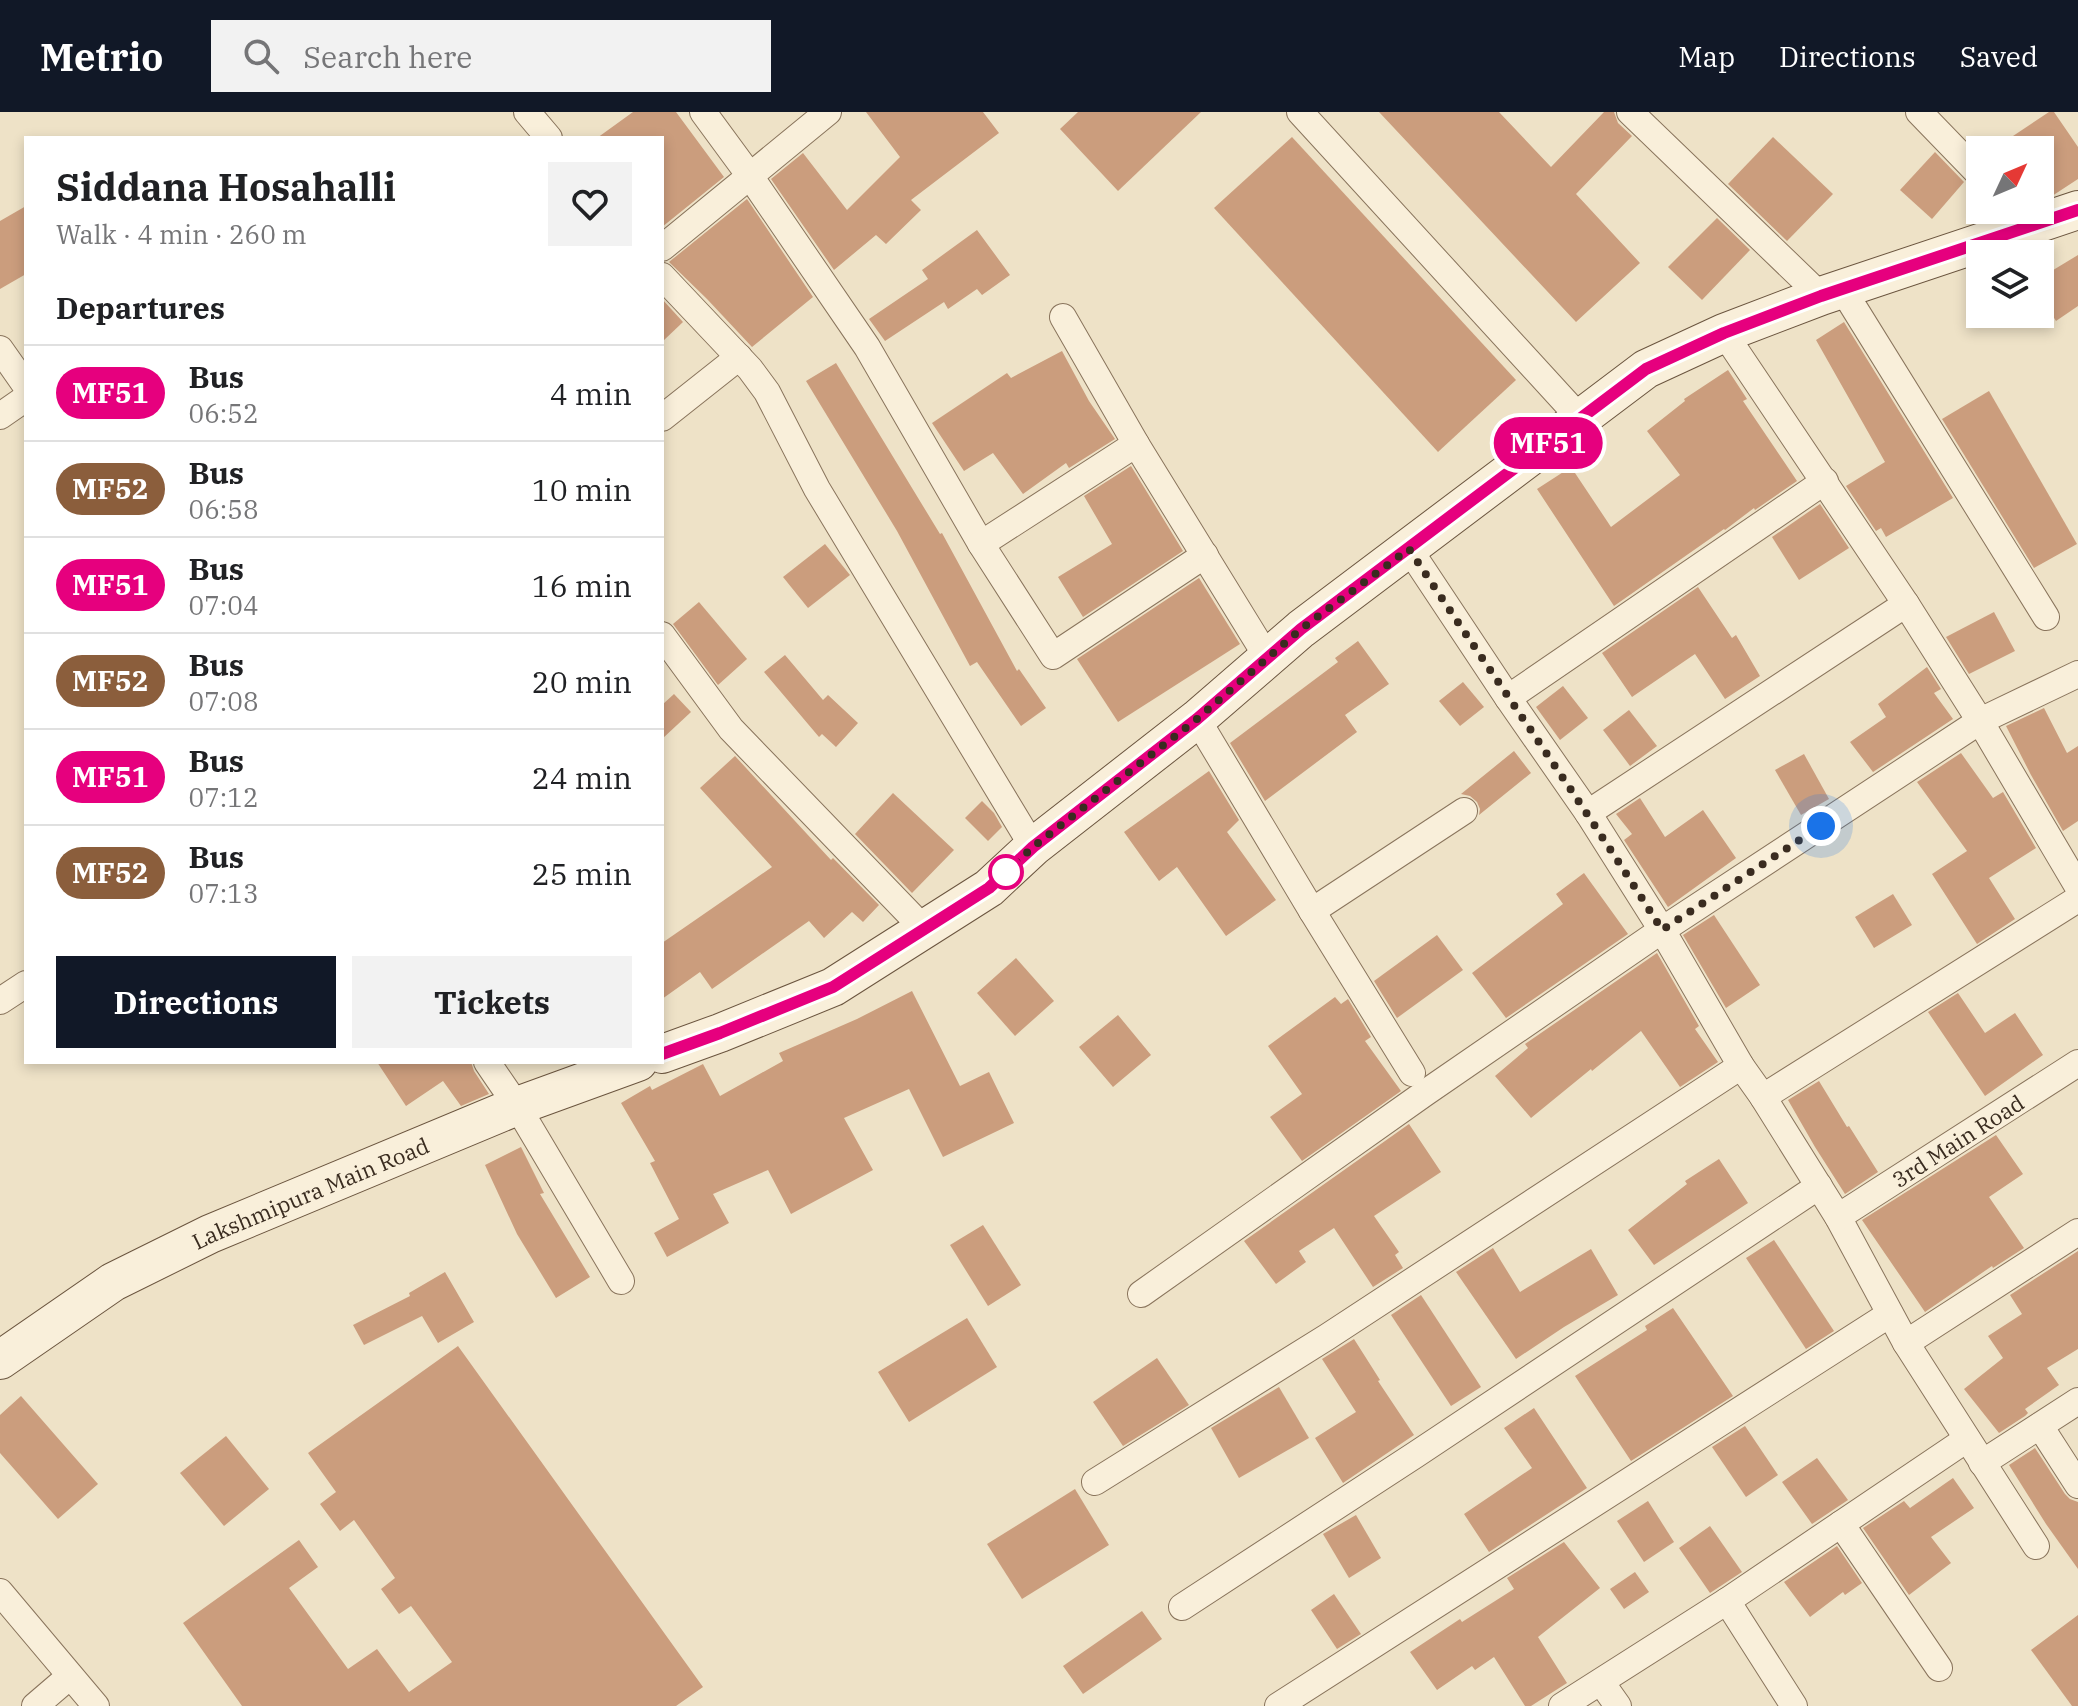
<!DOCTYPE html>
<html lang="en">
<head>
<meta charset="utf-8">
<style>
	body { margin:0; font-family:"IBM Plex Serif",serif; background:#f2f2f2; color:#202124; height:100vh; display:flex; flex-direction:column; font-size:30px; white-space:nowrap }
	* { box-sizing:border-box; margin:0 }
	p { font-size:26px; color:#757577 }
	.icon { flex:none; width:44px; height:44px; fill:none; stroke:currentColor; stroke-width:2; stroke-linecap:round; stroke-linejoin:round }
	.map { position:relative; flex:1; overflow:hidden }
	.details { position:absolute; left:24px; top:24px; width:640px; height:928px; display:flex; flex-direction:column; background:#fff; border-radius:0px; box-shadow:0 4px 12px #0003 }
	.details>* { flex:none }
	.badge { padding:0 16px; border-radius:26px; font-size:28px; line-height:52px }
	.needle { width:52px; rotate:46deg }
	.tools { position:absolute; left:1966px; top:24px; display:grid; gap:16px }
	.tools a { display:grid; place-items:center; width:88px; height:88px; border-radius:0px; background:#fff; box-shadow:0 4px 12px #0003; font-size:40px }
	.you { position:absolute; width:40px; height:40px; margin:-20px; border:6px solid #fff; border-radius:50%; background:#1a73e8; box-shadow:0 0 0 12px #1a73e833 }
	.map>.badge { position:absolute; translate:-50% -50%; box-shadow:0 0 0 4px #fff }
	h2 { padding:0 32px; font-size:30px; line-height:72px }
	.round { display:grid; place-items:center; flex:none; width:84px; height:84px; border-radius:0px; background:#f2f2f2 }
	.headline { display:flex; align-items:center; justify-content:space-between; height:136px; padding:0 32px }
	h1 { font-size:38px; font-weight:700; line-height:60px }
	.primary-button { display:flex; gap:16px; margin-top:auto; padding:16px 32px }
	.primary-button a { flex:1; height:92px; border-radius:0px; background:#111827; color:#fff; font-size:32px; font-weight:700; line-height:92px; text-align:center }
	.primary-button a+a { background:#f2f2f2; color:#202124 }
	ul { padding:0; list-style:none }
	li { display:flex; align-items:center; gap:24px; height:96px; padding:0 32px; border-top:2px solid #e0e0e0 }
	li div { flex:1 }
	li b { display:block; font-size:30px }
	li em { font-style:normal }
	li .badge { min-width:88px; font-weight:700; text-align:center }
	header { display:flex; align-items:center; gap:48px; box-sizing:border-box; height:112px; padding:0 40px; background:#111827; color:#fff }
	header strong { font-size:38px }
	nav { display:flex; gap:44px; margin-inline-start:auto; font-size:28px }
	.search { width:560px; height:72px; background:#f2f2f2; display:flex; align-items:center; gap:20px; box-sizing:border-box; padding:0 28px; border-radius:0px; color:#757577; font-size:30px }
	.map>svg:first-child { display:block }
	.building { fill:#cb9d7d }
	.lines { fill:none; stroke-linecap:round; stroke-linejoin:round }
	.minor-casing { stroke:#89745c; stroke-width:28 }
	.secondary-casing { stroke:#6b553f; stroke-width:40 }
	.minor { stroke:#f9efda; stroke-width:26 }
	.secondary { stroke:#f9efda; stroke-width:38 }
	.line-casing { stroke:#fff; stroke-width:18 }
	.line { stroke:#e6007e; stroke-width:12 }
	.walk { stroke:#3a2c20; stroke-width:8; stroke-dasharray:0 14.4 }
	.stop-dot { fill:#fff; stroke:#e6007e; stroke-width:4 }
	.labels { text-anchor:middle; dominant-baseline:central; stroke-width:8; stroke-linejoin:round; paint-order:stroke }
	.street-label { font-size:22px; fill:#3a2c20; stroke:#f5ecd6 }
</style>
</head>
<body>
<header>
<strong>Metrio</strong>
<div class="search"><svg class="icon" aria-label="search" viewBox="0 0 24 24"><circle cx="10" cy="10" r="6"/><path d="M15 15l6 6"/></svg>Search here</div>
<nav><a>Map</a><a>Directions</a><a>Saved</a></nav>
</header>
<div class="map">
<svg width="2078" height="1594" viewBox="0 0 2078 1594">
	<rect width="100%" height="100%" fill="#eee2c7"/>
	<g class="building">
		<polygon points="633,0 676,0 724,65 662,115 662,26 597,26"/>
		<polygon points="866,0 983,0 999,21 911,88 921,98 886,132 876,123 834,158 771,67 803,41 847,98 900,45"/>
		<polygon points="1078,0 1201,0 1118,79 1060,17"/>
		<polygon points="1379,0 1499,0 1551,55 1604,0 1614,0 1618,11 1632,24 1576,82 1640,151 1576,210"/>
		<polygon points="2049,0 2054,0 2078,35 2078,67 2052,84 2040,88 2040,38 1992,38"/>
		<polygon points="1292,25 1516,268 1438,340 1214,96"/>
		<polygon points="1773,25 1833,82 1787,129 1728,72"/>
		<polygon points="1935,40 1964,70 1932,107 1900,78"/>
		<polygon points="747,87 813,185 752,235 707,187 669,150"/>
		<polygon points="26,94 26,162 0,177 0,109"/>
		<polygon points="1717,106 1750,138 1702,188 1668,155"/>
		<polygon points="977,118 1010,163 982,183 977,177 948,197 944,190 885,229 869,207 928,167 922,158"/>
		<polygon points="2078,143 2078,194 2056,209 2040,184 2040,166"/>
		<polygon points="662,187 683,210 662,230"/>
		<polygon points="1844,210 1953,386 1886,425 1881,416 1876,419 1846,374 1885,350 1816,228"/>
		<polygon points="1062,239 1089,289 1115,327 1069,356 1066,351 1023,382 993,341 964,359 932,311 1007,261 1011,266"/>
		<polygon points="836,251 940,422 942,421 1017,559 1019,557 1046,596 1021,614 977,550 970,554 897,419 806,269"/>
		<polygon points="1728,258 1747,287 1743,289 1797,369 1755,398 1754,396 1725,418 1724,417 1614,494 1537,377 1571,355 1611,415 1680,363 1647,319 1685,289 1684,287"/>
		<polygon points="1989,279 2077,432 2034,456 1942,307"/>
		<polygon points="1131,354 1183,439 1083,505 1058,465 1112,432 1084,384"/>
		<polygon points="1820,392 1849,436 1799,468 1772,425"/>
		<polygon points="825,432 850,463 808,496 783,465"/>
		<polygon points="1199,466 1240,532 1118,610 1077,547"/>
		<polygon points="1698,475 1732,526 1736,523 1760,564 1725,587 1695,542 1632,585 1602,541"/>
		<polygon points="699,490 747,547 718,573 673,512"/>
		<polygon points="1994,500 2015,539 1969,562 1946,525"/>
		<polygon points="1358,529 1389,572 1345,603 1357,620 1265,689 1230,631 1338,550 1335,546"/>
		<polygon points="785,543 823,588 828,583 858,611 836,635 822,622 819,625 764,560"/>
		<polygon points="1927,555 1941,577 1934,581 1953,607 1873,660 1850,630 1886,605 1878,592"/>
		<polygon points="1463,570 1484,595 1460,614 1439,589"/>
		<polygon points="1563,574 1588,606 1560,628 1536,595"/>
		<polygon points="674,582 691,600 662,627 662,593"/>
		<polygon points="2044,596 2067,641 2078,634 2078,709 2063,719 2031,663 2006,614"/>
		<polygon points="1629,598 1657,634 1630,654 1603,618"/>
		<polygon points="1514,639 1531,661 1479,703 1480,697 1477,690 1470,684 1461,682"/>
		<polygon points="1961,641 1993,686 2003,680 2036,736 1989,766 2015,807 1977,832 1932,762 1967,739 1917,670"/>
		<polygon points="1804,642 1829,687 1801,703 1775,658"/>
		<polygon points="735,644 831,748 833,746 879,793 863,810 852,800 824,826 809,809 712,877 700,860 662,887 662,831 772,755 700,676"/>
		<polygon points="1209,659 1239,708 1227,720 1276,788 1226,824 1177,755 1159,769 1124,720"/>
		<polygon points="893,681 954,738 912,781 855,722"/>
		<polygon points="1640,686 1665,725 1703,698 1736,746 1668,795 1624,728 1632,722 1616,702"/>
		<polygon points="982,689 994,701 1002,715 988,729 965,706"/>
		<polygon points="1584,761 1628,822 1506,906 1472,861 1563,792 1556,782"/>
		<polygon points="1893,782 1912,813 1874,836 1855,805"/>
		<polygon points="1714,803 1760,873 1726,896 1683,823"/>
		<polygon points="1437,823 1463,858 1397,906 1374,869"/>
		<polygon points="1657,841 1699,914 1695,917 1718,950 1680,975 1641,919 1592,959 1591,957 1531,1006 1495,964 1528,936 1525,932"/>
		<polygon points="1016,846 1054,889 1015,924 977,881"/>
		<polygon points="912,879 960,974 989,960 1014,1011 943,1045 909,977 844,1006 873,1058 791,1102 768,1058 713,1082 729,1111 667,1145 654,1121 679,1107 650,1051 655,1049 621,991 650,974 652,978 703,952 720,984 783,949 779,941 857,907"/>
		<polygon points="1958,881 1985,921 2015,901 2043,943 1985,984 1928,900"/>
		<polygon points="1335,885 1341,892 1348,887 1371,925 1365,929 1401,979 1302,1049 1270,1005 1302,982 1268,934"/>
		<polygon points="1118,903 1151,943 1113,975 1079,935"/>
		<polygon points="377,950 471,950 474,959 489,982 461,994 443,969 406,994"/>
		<polygon points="1819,969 1847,1015 1849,1014 1878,1060 1845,1082 1815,1035 1788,988"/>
		<polygon points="1409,1012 1441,1060 1374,1104 1399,1140 1395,1143 1403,1156 1373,1175 1334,1116 1299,1139 1306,1150 1276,1172 1244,1129"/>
		<polygon points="1996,1023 2023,1062 1989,1085 2024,1136 1993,1156 1992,1154 1925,1200 1862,1108"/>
		<polygon points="521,1035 544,1081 540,1082 590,1165 556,1186 517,1122 485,1053"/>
		<polygon points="1719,1047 1748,1091 1654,1153 1628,1118 1687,1072 1685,1069"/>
		<polygon points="983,1113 1021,1173 988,1194 950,1133"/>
		<polygon points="1774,1128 1834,1219 1806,1237 1746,1146"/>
		<polygon points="1493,1136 1520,1180 1591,1137 1618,1183 1564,1215 1516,1247 1456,1160"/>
		<polygon points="2078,1139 2078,1237 2047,1256 2059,1273 2025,1297 2028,1301 2025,1304 1999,1321 1964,1277 2003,1246 1988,1224 2022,1202 2010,1183"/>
		<polygon points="445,1160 474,1210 438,1231 422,1204 364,1233 353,1213 410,1184 409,1181"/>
		<polygon points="1421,1183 1481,1275 1451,1294 1391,1203"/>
		<polygon points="1673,1196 1733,1284 1631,1349 1575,1264 1647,1218 1645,1214"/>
		<polygon points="967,1206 997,1255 909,1310 878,1260"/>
		<polygon points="1354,1227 1380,1268 1378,1269 1414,1323 1343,1371 1315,1326 1356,1300 1322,1247"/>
		<polygon points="458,1234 703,1575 676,1594 242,1594 183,1511 299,1428 318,1455 289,1476 348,1557 377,1537 409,1580 452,1550 411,1494 399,1502 381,1477 395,1466 354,1408 340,1419 320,1392 336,1380 308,1341"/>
		<polygon points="1157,1246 1189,1293 1123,1334 1093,1290"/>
		<polygon points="1279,1275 1309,1326 1239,1366 1211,1316"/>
		<polygon points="21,1284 98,1372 58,1407 0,1341 0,1303"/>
		<polygon points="1534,1296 1587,1376 1489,1440 1464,1402 1532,1356 1504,1316"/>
		<polygon points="1745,1314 1778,1363 1746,1385 1712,1335"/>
		<polygon points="226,1324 269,1377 224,1414 180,1361"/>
		<polygon points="2035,1336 2065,1382 2070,1387 2078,1390 2078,1457 2046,1412 2009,1353"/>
		<polygon points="1817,1346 1848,1388 1812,1412 1782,1370"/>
		<polygon points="1953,1366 1974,1396 1931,1425 1951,1451 1909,1483 1863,1416 1904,1389 1910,1396"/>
		<polygon points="1075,1377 1109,1433 1022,1487 987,1432"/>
		<polygon points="1648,1389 1674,1430 1644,1450 1617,1409"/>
		<polygon points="1356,1403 1381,1446 1349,1466 1323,1422"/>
		<polygon points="1710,1414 1742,1460 1710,1481 1679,1436"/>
		<polygon points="1564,1430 1600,1476 1538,1525 1567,1571 1531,1594 1525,1594 1494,1545 1475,1558 1472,1554 1437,1578 1410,1540 1460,1507 1462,1510 1514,1477 1507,1466"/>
		<polygon points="1837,1434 1862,1471 1845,1483 1843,1480 1810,1505 1784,1470"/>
		<polygon points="1635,1460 1649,1480 1624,1497 1610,1477"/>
		<polygon points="1334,1482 1361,1522 1337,1537 1311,1498"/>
		<polygon points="1142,1499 1162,1527 1083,1582 1063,1554"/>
		<polygon points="2078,1503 2078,1594 2072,1594 2031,1538"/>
	</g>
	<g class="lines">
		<g class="minor-casing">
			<g id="minor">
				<polyline points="527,0 549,26"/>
				<polyline points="703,0 750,64 867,235 981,432 1053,544 1205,443"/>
				<polyline points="1300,0 1580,306"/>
				<polyline points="1630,0 1821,184"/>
				<polyline points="1919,0 1980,63"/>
				<polyline points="662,136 828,0"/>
				<polyline points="662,164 750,257 767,280 817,377 1033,735"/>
				<polyline points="1843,178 2046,505"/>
				<polyline points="1063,205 1136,332"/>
				<polyline points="1724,221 1906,492 1980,609 2078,775"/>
				<polyline points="0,237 26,274"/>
				<polyline points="0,304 26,286"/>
				<polyline points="662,306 739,245"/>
				<polyline points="981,432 1136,332 1267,545"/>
				<polyline points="1409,437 1508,586 1588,701 1662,818 1741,954 1763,985 1838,1105 1906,1231 2036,1434"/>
				<polyline points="662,523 731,617 925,818"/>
				<polyline points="1508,586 1825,369"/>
				<polyline points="1197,607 1312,799 1412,961"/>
				<polyline points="1588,701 1906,492"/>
				<polyline points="1312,799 1464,699"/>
				<polyline points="0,889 26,872"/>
				<polyline points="487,950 517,994 621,1169"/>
				<polyline points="1763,985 2078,787"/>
				<path id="s1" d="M 1838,1105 L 2078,951"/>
				<polyline points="1141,1182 1425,981 1662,818 1980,609 2078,562"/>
				<polyline points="1906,1231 2078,1120"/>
				<polyline points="2040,1314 2078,1373"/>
				<polyline points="1982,1351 2078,1289"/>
				<polyline points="1095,1370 1327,1225 1741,954"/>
				<polyline points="1841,1412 1939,1556"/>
				<polyline points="0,1480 96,1594"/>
				<polyline points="1727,1489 1794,1594"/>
				<polyline points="1182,1495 1415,1343 1819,1074"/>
				<polyline points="1601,1570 1618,1594"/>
				<polyline points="35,1594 70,1564"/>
				<polyline points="1278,1594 1890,1202"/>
				<polyline points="1562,1594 1727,1489 1967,1327"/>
			</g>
		</g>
		<g class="secondary-casing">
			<g id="secondary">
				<polyline points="662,942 720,921 833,875 989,776 1033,735 1197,607 1301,517 1646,257 1724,221 1821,184 2078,98"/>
				<path id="s2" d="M 0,1248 L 113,1170 L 210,1122 L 517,994 L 638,950"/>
			</g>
		</g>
		<use href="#minor" class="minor"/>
		<use href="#secondary" class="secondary"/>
	</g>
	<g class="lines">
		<g class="line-casing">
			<polyline id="line" points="662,942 720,921 833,875 989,776 1033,735 1197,607 1301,517 1646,257 1724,221 1821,184 2078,98"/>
		</g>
		<use href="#line" class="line"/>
		<path class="walk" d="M 1006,760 L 1033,735 L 1197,607 L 1301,517 L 1409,437 C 1493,564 1581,689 1662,818 L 1821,714"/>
	</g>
	<circle class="stop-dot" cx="1006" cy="760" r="16"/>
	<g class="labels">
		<g class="street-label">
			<text stroke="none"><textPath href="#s1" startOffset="142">3rd Main Road</textPath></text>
			<text stroke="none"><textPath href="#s2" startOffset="354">Lakshmipura Main Road</textPath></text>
		</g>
	</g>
</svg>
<div class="tools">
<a><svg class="needle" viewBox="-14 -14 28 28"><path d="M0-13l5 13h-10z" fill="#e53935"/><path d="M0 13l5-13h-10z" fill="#757577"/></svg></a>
<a><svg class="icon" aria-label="layers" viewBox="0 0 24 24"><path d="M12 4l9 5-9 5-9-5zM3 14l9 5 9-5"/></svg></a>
</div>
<div class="you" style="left:1821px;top:714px"></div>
<b class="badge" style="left:1548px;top:331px;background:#e6007e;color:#fff">MF51</b>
<section class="details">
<div class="headline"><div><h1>Siddana Hosahalli</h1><p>Walk · 4 min · 260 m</p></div><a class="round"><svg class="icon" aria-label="heart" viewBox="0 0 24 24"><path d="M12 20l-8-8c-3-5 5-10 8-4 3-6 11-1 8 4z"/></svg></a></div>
<h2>Departures</h2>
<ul>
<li><span class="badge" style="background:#e6007e;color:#fff">MF51</span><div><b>Bus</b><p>06:52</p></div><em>4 min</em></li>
<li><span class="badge" style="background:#8b5e3c;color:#fff">MF52</span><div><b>Bus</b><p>06:58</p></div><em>10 min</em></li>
<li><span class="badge" style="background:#e6007e;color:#fff">MF51</span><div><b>Bus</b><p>07:04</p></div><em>16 min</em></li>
<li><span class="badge" style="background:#8b5e3c;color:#fff">MF52</span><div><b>Bus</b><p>07:08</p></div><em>20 min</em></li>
<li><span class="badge" style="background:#e6007e;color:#fff">MF51</span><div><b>Bus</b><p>07:12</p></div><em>24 min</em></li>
<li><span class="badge" style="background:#8b5e3c;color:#fff">MF52</span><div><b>Bus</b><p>07:13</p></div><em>25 min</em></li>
</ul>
<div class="primary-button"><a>Directions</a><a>Tickets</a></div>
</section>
</div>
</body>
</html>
